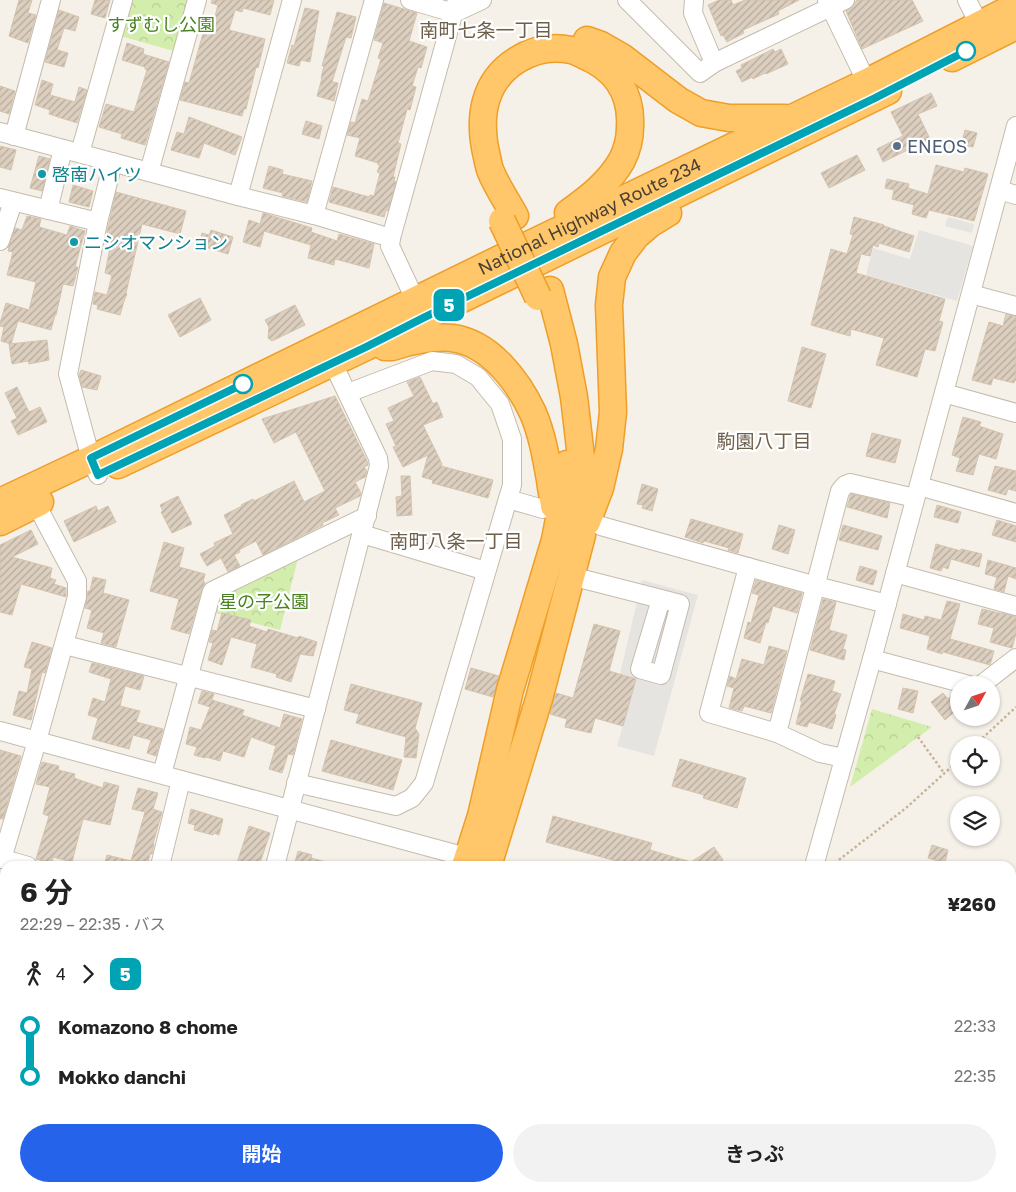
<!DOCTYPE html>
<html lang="ja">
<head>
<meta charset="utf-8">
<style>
	body { margin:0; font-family:"Golos Text","Noto Sans JP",sans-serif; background:#f2f2f2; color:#222; height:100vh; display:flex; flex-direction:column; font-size:19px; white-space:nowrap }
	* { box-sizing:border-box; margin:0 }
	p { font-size:16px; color:#767676 }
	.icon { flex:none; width:28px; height:28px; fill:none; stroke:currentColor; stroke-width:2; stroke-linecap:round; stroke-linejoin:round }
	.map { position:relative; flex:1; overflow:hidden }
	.drawer { position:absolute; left:0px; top:861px; width:1016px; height:331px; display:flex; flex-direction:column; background:#fff; border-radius:15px 15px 0 0; box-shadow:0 1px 4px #0004 }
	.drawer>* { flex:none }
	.badge { padding:0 10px; border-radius:8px; font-size:18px; line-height:32px }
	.needle { width:32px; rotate:50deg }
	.controls { position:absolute; left:950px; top:676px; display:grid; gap:10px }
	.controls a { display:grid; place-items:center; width:50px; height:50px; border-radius:50%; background:#fff; box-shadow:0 1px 4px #0004; font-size:25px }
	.map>.badge { position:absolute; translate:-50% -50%; box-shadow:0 0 0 2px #fff }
	.legs { display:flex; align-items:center; gap:8px; height:55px; padding:0 20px; font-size:16px }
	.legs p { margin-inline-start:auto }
	.overview { display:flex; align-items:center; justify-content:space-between; height:85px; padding:0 20px }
	h1 { font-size:28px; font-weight:700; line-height:38px }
	.cta { display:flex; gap:10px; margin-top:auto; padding:10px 20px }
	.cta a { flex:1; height:58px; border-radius:30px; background:#2563eb; color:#fff; font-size:20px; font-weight:700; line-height:58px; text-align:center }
	.cta a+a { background:#f2f2f2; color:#222 }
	ul { padding:0 20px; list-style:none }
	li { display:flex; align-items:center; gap:18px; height:50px; font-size:19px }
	li i { display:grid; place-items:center; width:8px; height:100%; margin:0 6px; background:currentColor }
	li i::after { content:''; width:12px; height:12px; margin:-6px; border:4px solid; border-radius:50%; background:#fff }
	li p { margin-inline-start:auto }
	li:first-child i { background:linear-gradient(#0000 50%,currentColor 0) }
	li:last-child i { background:linear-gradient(currentColor 50%,#0000 0) }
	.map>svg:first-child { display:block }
	.park { fill:url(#park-crowns) }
	.parking { fill:#e6e4e0 }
	.building { fill:url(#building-hatch); stroke:#d4c4ae }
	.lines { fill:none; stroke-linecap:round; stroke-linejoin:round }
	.minor-casing { stroke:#c5bbac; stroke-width:20 }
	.highway-casing { stroke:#ef9e28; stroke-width:29 }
	.path { stroke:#c6b499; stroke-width:2.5; stroke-dasharray:2.5 2.5; stroke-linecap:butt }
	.minor { stroke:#fff; stroke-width:18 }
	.highway { stroke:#ffc769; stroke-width:26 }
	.highway-bridge-casing { stroke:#ef9e28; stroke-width:29; stroke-linecap:butt }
	.highway-bridge { stroke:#ffc769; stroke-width:26 }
	.line-1-casing { stroke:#fff; stroke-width:11 }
	.line-1 { stroke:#00a3b4; stroke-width:8 }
	.stop-1-dot { fill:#fff; stroke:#00a3b4; stroke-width:2.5 }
	.service-dot { fill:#5c6f8a; stroke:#fff; stroke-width:2 }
	.culture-dot { fill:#0f9aa8; stroke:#fff; stroke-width:2 }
	.labels { text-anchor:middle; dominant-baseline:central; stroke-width:4.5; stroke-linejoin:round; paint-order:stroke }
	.park-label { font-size:18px; fill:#4a8321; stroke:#fff }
	.service-label { font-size:18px; fill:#4e5e75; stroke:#fff; text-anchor:start }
	.culture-label { font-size:18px; fill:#0d838f; stroke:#fff; text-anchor:start }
	.street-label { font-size:18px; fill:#4a4135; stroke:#fff }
	.neighbourhood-label { font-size:19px; fill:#6e5f4b; stroke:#fff }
</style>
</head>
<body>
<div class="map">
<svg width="1016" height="1192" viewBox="0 0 1016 1192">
	<defs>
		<pattern id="park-crowns" width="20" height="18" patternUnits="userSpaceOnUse" patternTransform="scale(1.25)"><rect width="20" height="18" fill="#d3eeac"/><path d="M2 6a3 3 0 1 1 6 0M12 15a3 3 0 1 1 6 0" fill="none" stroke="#b7cd95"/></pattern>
		<pattern id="building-hatch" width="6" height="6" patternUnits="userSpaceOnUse" patternTransform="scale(1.25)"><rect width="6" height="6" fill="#dccfbf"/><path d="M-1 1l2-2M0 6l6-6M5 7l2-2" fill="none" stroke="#b4aa9c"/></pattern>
	</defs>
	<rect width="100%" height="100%" fill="#f6f1e8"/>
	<g class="park">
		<polygon points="127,0 191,0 177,52 117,35"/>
		<polygon points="298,558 280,630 215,613 218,598"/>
		<polygon points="872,709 932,727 850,787"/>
	</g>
	<g class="parking">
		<polygon points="948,217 974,224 972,233 945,226"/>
		<polygon points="919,230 973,246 957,301 866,275 873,248 910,259"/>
		<polygon points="642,580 698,595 654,756 617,746 636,679 620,674"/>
	</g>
	<g class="building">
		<polygon points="19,0 32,0 28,13 36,15 28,43 9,36"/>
		<polygon points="95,0 110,0 105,18 91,14"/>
		<polygon points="212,0 274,0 270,15 243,8 242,12 235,10 229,30 265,39 258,68 256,67 246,109 244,109 242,116 180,100 185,82 189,83 204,30 206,30 207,26 212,28 218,5 211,3"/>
		<polygon points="719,0 731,0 733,5 745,0 799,0 778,11 779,14 743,30 744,33 727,42 723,35 721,36 708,5"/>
		<polygon points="857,0 912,0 923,21 862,49 846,11 853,6 856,1"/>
		<polygon points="384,3 417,13 409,41 427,47 421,68 418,67 412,86 416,87 410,110 407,109 398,143 401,144 393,177 395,177 394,181 396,182 388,211 386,210 384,217 329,202 333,187 369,197 370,195 374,196 380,173 377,172 380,165 378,165 378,163 355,156 360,138 347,135 351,122 355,123 362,99 368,101 381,59 378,58 383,43 374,40"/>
		<polygon points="305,8 319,11 310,62 301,60 299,66 287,63 292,45 294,46"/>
		<polygon points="59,10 79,17 75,31 64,28 57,50 68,53 64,67 45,62"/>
		<polygon points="337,12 356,17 351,38 346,37 332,82 338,83 334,101 317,96 322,78 321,78 324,66 322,66"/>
		<polygon points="127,43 144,49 143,54 169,62 145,145 121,138 122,134 99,127 106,104 134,112 147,70 145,69 145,67 122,60"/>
		<polygon points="773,49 775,52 781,49 788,64 766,74 765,73 753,79 752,77 742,82 736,71 742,68 741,65"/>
		<polygon points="42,80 53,84 50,95 75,102 79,87 87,90 77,123 49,114 50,110 35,105"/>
		<polygon points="0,86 15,91 9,114 0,111"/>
		<polygon points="931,93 937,106 918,114 930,139 883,162 877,149 903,136 891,112"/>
		<polygon points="189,117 242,137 235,155 204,143 199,158 171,150 177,132 184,134"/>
		<polygon points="306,121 322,126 319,139 302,134"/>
		<polygon points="965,130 977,133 973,147 961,145"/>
		<polygon points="0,146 16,150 11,170 0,167"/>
		<polygon points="857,155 865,170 829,188 821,173"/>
		<polygon points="39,156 50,159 42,191 30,188"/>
		<polygon points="936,165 964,172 965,168 988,174 974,221 929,210 926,218 912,214 914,205 892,199 894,190 885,188 887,179 909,184 908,188 928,194"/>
		<polygon points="269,166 283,170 282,174 312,181 307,202 282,196 283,193 263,188"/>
		<polygon points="73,185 93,191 89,207 69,202"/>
		<polygon points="116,192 186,211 180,234 142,224 126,293 127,294 124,301 120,315 97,309 98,305 93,304 95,292 107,295 112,275 105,273 111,243 105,241"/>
		<polygon points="263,213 312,228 311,232 337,241 339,234 374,244 369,268 335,259 334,265 308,258 311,245 264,231 260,247 243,242 249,220 260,224"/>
		<polygon points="27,216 41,219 39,227 67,235 70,226 85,231 75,267 78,267 73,286 63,284 56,315 55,315 51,330 18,321 11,344 1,341 4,327 0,326 0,323 6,303 29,310 36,282 7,275 13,252 8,251 9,248 8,248 15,228 22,230"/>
		<polygon points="854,217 877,223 884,225 884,226 914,236 909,252 879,243 878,247 873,245 870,256 861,254 856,273 945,299 939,321 943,322 935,351 925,349 917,377 876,365 884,338 851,329 850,336 811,325 831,249 847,254 853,235 850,234"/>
		<polygon points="211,230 233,237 228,254 199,245 202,233 209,235"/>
		<polygon points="200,298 211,320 180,337 168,315"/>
		<polygon points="295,305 305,325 272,341 268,338 269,327 265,320"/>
		<polygon points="1006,314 1016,316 1016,381 1015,380 1014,383 993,378 991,385 972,380 989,322 1003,326"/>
		<polygon points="47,340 49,360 29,364 28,361 12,364 9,344"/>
		<polygon points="802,347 826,354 811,408 788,401"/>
		<polygon points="81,370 101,376 97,390 82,387 79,375"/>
		<polygon points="420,377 433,404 437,402 443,417 423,425 442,464 441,466 493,480 488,498 432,483 433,480 422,477 428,455 403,467 393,447 396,446 386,424 394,421 388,408 414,396 407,382"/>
		<polygon points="17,387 29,412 40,407 47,422 18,435 11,421 17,418 5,393"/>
		<polygon points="335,396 368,463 368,465 364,467 367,471 365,477 355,482 361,493 360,496 335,508 339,515 322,523 323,525 263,555 256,541 239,550 240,552 234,555 240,566 228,572 221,558 207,566 200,554 215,546 214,543 233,534 224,515 242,506 241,505 253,499 254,501 294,481 304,502 325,491 296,432 274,443 262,419"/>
		<polygon points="963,417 981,422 979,426 1003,434 996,459 979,454 973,475 956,471 960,458 952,455"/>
		<polygon points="872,433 901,440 895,463 866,456"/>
		<polygon points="995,466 1016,471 1016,491 1008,489 1006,495 988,490"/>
		<polygon points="401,476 410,476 412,515 397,516 396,497 402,496"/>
		<polygon points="642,484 658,489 652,511 642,508 643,505 637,504"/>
		<polygon points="851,494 890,503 887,518 847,507"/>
		<polygon points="178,496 192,524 172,533 161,512 163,511 160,505"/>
		<polygon points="937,505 961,512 958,523 934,517"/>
		<polygon points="96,506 98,511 108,506 116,522 74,542 64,521"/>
		<polygon points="691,519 743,534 738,553 728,550 729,548 704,541 703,543 685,537"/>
		<polygon points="997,520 1016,526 1016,542 992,535"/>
		<polygon points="779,525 795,530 788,554 772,549"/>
		<polygon points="843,525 882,536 878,550 839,540"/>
		<polygon points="31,530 38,544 12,557 52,568 50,578 56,580 54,584 66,588 66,597 21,584 12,615 0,612 0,545"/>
		<polygon points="164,542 184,548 179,567 205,574 203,582 205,582 202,588 189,634 171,629 179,599 150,591"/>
		<polygon points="936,544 961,551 961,549 982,554 979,567 951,559 948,569 943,567 941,571 930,568"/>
		<polygon points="988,560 1016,568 1016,579 1008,576 1004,592 994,589 997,577 985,574"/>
		<polygon points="860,566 877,571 873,585 856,580"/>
		<polygon points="93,577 106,580 103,593 129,600 116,647 101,643 104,633 87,628 92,610 85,608 88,591 90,591"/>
		<polygon points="756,580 802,593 797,613 773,606 768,623 766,622 760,643 744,638 748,622 751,623 759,595 752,593"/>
		<polygon points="823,599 836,602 829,630 847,635 843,649 846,650 844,660 810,650"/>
		<polygon points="947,601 960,604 950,639 994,651 990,665 943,652 942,654 927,649 930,636 900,628 903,614 924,620 925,616 941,620"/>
		<polygon points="982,609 999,613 1000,613 1016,616 1016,634 1012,648 990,642 994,628 978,624"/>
		<polygon points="222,613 251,620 249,626 267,632 268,629 298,638 299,636 317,642 313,656 300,654 291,682 276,677 277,674 251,667 257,644 231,637 222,665 208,660 213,643 209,642 212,630 217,631"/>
		<polygon points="594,624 620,631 609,671 636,679 623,726 595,718 591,733 565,727 567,719 550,714 556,693 573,698"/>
		<polygon points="32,642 52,648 45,673 42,672 31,720 13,715 19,691 27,693 32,669 24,667"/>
		<polygon points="769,646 787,651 771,713 744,706 742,711 729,708 734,688 727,686 730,676 736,679 742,659 764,665"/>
		<polygon points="92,663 144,676 140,690 125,686 120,706 140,711 136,722 163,729 156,756 147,753 151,740 133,735 129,749 92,739 98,718 88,715 93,698 105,702 111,679 89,672"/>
		<polygon points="471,668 499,676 493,697 465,689"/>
		<polygon points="808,674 835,681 832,691 841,694 834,714 836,715 832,729 809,722 807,727 796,724 802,701 800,701"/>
		<polygon points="351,684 422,703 415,728 419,734 416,758 404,757 406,737 356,723 359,714 344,710"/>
		<polygon points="903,688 918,691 913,713 898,709"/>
		<polygon points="202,691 214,694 211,702 212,700 244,710 242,715 280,728 284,714 302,719 293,755 288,754 282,773 269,769 276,746 251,737 244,757 223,751 220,761 206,757 205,758 194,755 197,747 186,744 190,727 201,730 210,707 198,703"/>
		<polygon points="956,692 959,693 959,708 945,720 931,702 943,693 948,699"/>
		<polygon points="331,740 402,760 393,790 322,771"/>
		<polygon points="0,750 21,756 3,819 0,819"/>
		<polygon points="680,759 746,778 737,808 703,798 704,795 672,786"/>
		<polygon points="42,762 59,766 58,770 75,774 74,778 103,788 104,782 119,786 110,825 83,819 72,862 53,857 52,863 36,859 49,816 43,814 50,787 36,784"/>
		<polygon points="138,788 158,793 153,809 162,812 153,844 154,844 152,854 150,854 147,866 104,866 107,855 131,861 145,812 132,809"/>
		<polygon points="191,809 223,819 219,835 214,833 213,835 194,830 195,825 188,823"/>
		<polygon points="553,816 652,843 650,850 691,862 714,847 723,860 713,866 635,866 546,842"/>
		<polygon points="249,826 270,833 259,866 236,866"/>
		<polygon points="932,845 948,850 945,863 928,858"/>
		<polygon points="298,851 312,855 311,858 330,863 329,866 294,866"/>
	</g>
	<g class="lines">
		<g class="minor-casing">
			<g id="minor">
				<polyline points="410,0 454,13 482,0"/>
				<polyline points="627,0 700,73 714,63 845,0"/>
				<polyline points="694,0 693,13 714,63"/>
				<polyline points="827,0 871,91"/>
				<polyline points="967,0 979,24"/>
				<polyline points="0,132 238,196 314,215 391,238 390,246 420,310"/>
				<polyline points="14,136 51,0"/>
				<polyline points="80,153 123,0"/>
				<polyline points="149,172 197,0"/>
				<polyline points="999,190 1016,195"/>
				<polyline points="238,196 292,0"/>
				<polyline points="0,198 98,222"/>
				<polyline points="48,210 63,149"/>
				<polyline points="314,215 374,0"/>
				<polyline points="391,238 457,0"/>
				<polyline points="0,241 13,202"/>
				<polyline points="971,294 1016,306"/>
				<polyline points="944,393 1016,413"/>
				<polyline points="98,475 91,459 68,374 98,222 113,162"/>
				<polyline points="919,486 1016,513"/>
				<polyline points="508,499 543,509"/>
				<polyline points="601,526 816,586 887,604"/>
				<polyline points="362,534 486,571"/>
				<polyline points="748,567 709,713 777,733 820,753 844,758"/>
				<polyline points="895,573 1016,606"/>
				<polyline points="571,576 661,599 640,669 661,675 680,604 661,599"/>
				<polyline points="65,645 316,709"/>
				<polyline points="872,659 969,685"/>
				<polyline points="981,685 1016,658"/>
				<polyline points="0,731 455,854"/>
				<polyline points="777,733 840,491 845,485 850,483 915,498"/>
				<polyline points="162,774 212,591 367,516"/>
				<polyline points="296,783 396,806 412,798 424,783 512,485 512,439 500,404 478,377 456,364 432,361 348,393"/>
				<polyline points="0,858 28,866"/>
				<polyline points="2,859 37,741 77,597 77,581 36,504 33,495"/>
				<polyline points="160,866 181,780"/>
				<polyline points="275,866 379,466 378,458 328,353"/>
				<polyline points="814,866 872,659 1016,126"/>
				<polyline points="1011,898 1016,900"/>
				<polyline points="1011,1006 1016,1007"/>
				<polyline points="728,1192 729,1188"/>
				<polyline points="927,1192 928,1188"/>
			</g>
		</g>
		<g class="highway-casing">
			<g id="highway">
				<polyline points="587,40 601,45 622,57 678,100 701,113 729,118 785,118"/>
				<polyline points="952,58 1016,26"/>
				<path d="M 515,216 C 508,203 496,185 491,172 C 489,168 488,162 487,157 C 478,120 482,82 517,60 C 533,50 552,46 571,50 C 576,51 581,54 585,56 C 616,69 632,94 630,127 C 630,139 627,150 622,160 C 609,183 589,198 568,213"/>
				<path d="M 385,347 L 392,347 C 411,341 431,336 452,338 C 490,343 518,381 533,413 C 542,434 546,457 550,480 C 551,489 553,498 554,506"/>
				<polyline points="118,465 366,347 423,318 888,91"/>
				<path id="s1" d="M 0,502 L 91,459 L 522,248 L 867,82 L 1016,6"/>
				<polyline points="0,522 40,502"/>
				<polyline points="587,522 600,488 609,449 613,412 609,305 612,277 623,253 636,236 650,224 668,213"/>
				<polyline points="465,866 481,816 510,690 555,540 566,482 567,464"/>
				<polyline points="488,866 539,699 582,535 581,457 574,397 564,344 550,290"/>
				<polyline points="0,1089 5,1089"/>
				<polyline points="0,1109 5,1110"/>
				<polyline points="0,1132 5,1133"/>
				<polyline points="0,1166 5,1165"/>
				<polyline points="156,1188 181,1192"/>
				<polyline points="245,1188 265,1192"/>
				<polyline points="357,1188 377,1192"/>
				<polyline points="575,1188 582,1192"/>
				<polyline points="299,1192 303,1188"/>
			</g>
		</g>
		<g class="path">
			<polyline points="918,737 944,773"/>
			<polyline points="975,745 1016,707"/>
			<polyline points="831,866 906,808 959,760"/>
		</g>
		<use href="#minor" class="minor"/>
		<use href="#highway" class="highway"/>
		<g class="highway-bridge-casing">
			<polyline id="highway-bridge" points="502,221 538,297"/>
		</g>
		<use href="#highway-bridge" class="highway-bridge"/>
	</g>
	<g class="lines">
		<g class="line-1-casing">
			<polyline id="line-1" points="243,384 91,458 98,475 366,347 423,318 875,98 966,51"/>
		</g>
		<use href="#line-1" class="line-1"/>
	</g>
	<g class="stop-1-dot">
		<circle cx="966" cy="51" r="9"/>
		<circle cx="243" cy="384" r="9"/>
	</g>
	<circle class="service-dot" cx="897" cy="146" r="5"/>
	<g class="culture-dot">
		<circle cx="42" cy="174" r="5"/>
		<circle cx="74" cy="242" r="5"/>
	</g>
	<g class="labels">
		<g class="park-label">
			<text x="161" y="24">すずむし公園</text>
			<text x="264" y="601">星の子公園</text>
		</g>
		<g class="service-label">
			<text x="907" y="146">ENEOS</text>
		</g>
		<g class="culture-label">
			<text x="52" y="174">啓南ハイツ</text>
			<text x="84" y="242">ニシオマンション</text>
		</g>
		<g class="street-label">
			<text stroke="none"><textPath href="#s1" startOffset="655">National Highway Route 234</textPath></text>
		</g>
		<g class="neighbourhood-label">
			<text x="486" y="29">南町七条一丁目</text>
			<text x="764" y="440">駒園八丁目</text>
			<text x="456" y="540">南町八条一丁目</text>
		</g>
	</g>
</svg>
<div class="controls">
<a><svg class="needle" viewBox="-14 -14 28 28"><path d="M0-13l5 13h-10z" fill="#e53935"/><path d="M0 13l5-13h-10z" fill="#767676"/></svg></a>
<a><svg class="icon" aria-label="locate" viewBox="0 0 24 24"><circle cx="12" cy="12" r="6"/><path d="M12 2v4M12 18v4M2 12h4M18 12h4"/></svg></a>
<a><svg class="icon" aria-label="layers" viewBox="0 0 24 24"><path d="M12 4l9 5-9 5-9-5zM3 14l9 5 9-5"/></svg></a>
</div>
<b class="badge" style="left:449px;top:305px;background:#00a3b4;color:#fff">5</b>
<section class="drawer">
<div class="overview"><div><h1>6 分</h1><p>22:29 – 22:35 · バス</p></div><b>¥260</b></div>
<div class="legs"><svg class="icon" aria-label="walk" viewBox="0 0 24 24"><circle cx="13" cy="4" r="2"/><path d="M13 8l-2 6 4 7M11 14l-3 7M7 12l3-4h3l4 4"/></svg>4<svg class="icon" aria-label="forward" viewBox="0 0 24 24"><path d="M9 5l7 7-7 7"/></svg><b class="badge" style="background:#00a3b4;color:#fff">5</b></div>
<ul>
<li><i style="color:#00a3b4"></i><b>Komazono 8 chome</b><p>22:33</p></li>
<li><i style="color:#00a3b4"></i><b>Mokko danchi</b><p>22:35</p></li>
</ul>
<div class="cta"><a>開始</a><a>きっぷ</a></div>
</section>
</div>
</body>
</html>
